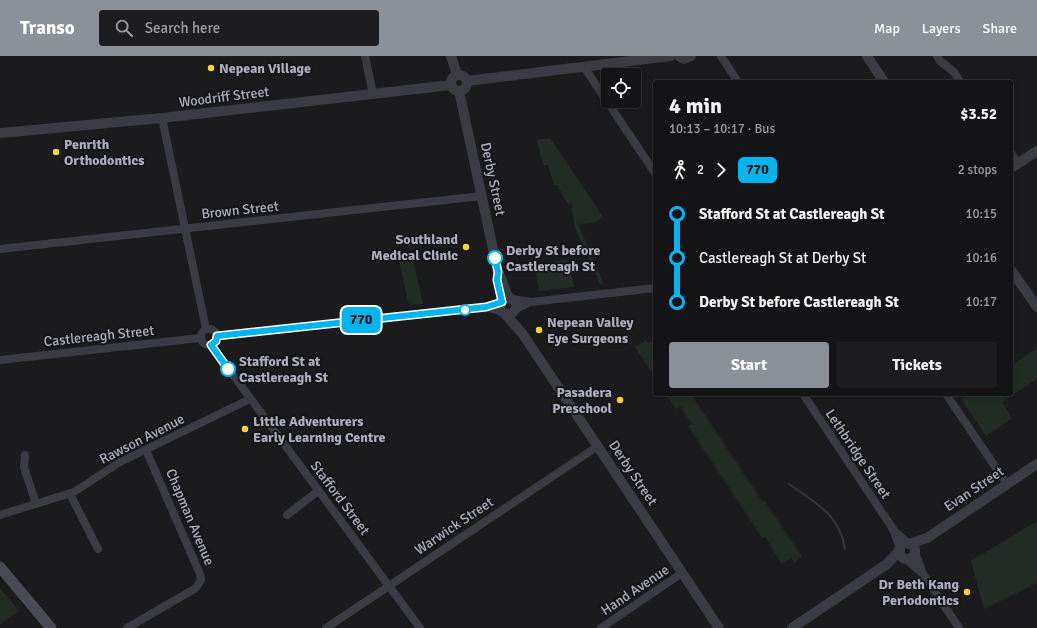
<!DOCTYPE html>
<html lang="en">
<head>
<meta charset="utf-8">
<style>
	body { margin:0; font-family:Signika,sans-serif; background:#1d1d1f; color:#f1f3f6; height:100vh; display:flex; flex-direction:column; font-size:15px; white-space:nowrap }
	* { box-sizing:border-box; margin:0 }
	p { font-size:13px; color:#9d9ea1 }
	.icon { flex:none; width:22px; height:22px; fill:none; stroke:currentColor; stroke-width:2; stroke-linecap:round; stroke-linejoin:round }
	.map { position:relative; flex:1; overflow:hidden }
	.details { position:absolute; left:653px; top:24px; width:360px; height:316px; display:flex; flex-direction:column; background:#141416; border-radius:4px; box-shadow:0 2px 6px #0003,0 0 0 1px #333335 }
	.details>* { flex:none }
	.badge { padding:0 8px; border-radius:6px; font-size:14px; line-height:26px }
	.controls { position:absolute; left:601px; top:12px; display:grid; gap:8px }
	.controls a { display:grid; place-items:center; width:40px; height:40px; border-radius:4px; background:#141416; box-shadow:0 2px 6px #0003,0 0 0 1px #333335; font-size:20px }
	.map>.badge { position:absolute; translate:-50% -50%; box-shadow:0 0 0 2px #fff }
	.legs { display:flex; align-items:center; gap:6px; height:44px; padding:0 16px; font-size:13px }
	.legs p { margin-inline-start:auto }
	.overview { display:flex; align-items:center; justify-content:space-between; height:68px; padding:0 16px }
	h1 { font-size:22px; font-weight:800; line-height:30px }
	.button { display:flex; gap:8px; margin-top:auto; padding:8px 16px }
	.button a { flex:1; height:46px; border-radius:4px; background:#8c9099; color:#fff; font-size:16px; font-weight:800; line-height:46px; text-align:center }
	.button a+a { background:#1d1d1f; color:#f1f3f6 }
	ul { padding:0 16px; list-style:none }
	li { display:flex; align-items:center; gap:14px; height:44px; font-size:15px }
	li i { display:grid; place-items:center; width:6px; height:100%; margin:0 5px; background:currentColor }
	li i::after { content:''; width:10px; height:10px; margin:-5px; border:3px solid; border-radius:50%; background:#141416 }
	li p { margin-inline-start:auto }
	li:first-child i { background:linear-gradient(#0000 50%,currentColor 0) }
	li:last-child i { background:linear-gradient(currentColor 50%,#0000 0) }
	header { display:flex; align-items:center; gap:24px; box-sizing:border-box; height:56px; padding:0 20px; background:#8c9099; color:#fff }
	header strong { font-size:19px }
	nav { display:flex; gap:22px; margin-inline-start:auto; font-size:14px }
	.search { width:280px; height:36px; background:#1d1d1f; display:flex; align-items:center; gap:10px; box-sizing:border-box; padding:0 14px; border-radius:4px; color:#9d9ea1; font-size:15px }
	.map>svg:first-child { display:block }
	.green { fill:#222c25 }
	.lines { fill:none; stroke-linecap:round; stroke-linejoin:round }
	.stream { stroke:#2f3743; stroke-width:2 }
	.minor { stroke:#3b3c43; stroke-width:8 }
	.tertiary { stroke:#3b3c43; stroke-width:10 }
	.secondary { stroke:#494a53; stroke-width:11 }
	.line-1-casing { stroke:#fff; stroke-width:9 }
	.line-1 { stroke:#00b5ef; stroke-width:6 }
	.poi-dot { fill:#fdd533; stroke:#161618; stroke-width:1.5 }
	.stop-1-dot { fill:#fff; stroke:#00b5ef; stroke-width:2 }
	.labels { text-anchor:middle; dominant-baseline:central; stroke-width:4; stroke-linejoin:round; paint-order:stroke }
	.poi-label { font-size:14px; font-weight:bold; fill:#adafbd; stroke:#161618; text-anchor:start }
	.street-label { font-size:14px; fill:#adafbd; stroke:#161618 }
	.stop-label { font-size:14px; font-weight:bold; fill:#adafbd; stroke:#161618; text-anchor:start }
</style>
</head>
<body>
<header>
<strong>Transo</strong>
<div class="search"><svg class="icon" aria-label="search" viewBox="0 0 24 24"><circle cx="10" cy="10" r="6"/><path d="M15 15l6 6"/></svg>Search here</div>
<nav><a>Map</a><a>Layers</a><a>Share</a></nav>
</header>
<div class="map">
<svg width="1037" height="572" viewBox="0 0 1037 572">
	<rect width="100%" height="100%" fill="#1b1b1d"/>
	<g class="green">
		<polygon points="550,82 603,161 594,167 578,168 604,228 600,228 574,169 572,148 568,148 557,129 554,129 548,109 543,109 537,84"/>
		<polygon points="413,203 423,248 409,249 399,204"/>
		<polygon points="568,204 574,231 539,235 534,208"/>
		<polygon points="655,283 655,321 635,291 646,284 648,287"/>
		<polygon points="1037,292 1037,323 1002,346 1012,362 986,380 961,343 969,338 1011,338 1011,310"/>
		<polygon points="666,338 691,338 762,445 764,444 802,501 794,506 791,502 782,508 765,481 763,483 688,370 692,368 680,350 676,353"/>
		<polygon points="1037,465 1037,527 984,553 971,505"/>
		<polygon points="0,532 20,556 17,556 0,569"/>
	</g>
	<g class="lines">
		<path class="stream" d="M 789,428 C 815,447 840,458 845,493"/>
		<g class="minor">
			<polyline points="365,0 373,38"/>
			<polyline points="721,0 738,26"/>
			<polyline points="937,0 940,5 954,16 960,26"/>
			<polyline points="584,11 655,117"/>
			<polyline points="162,62 206,273"/>
			<polyline points="1011,97 1018,108"/>
			<polyline points="0,193 482,140"/>
			<polyline points="512,243 531,246 655,232"/>
			<polyline points="486,251 503,256"/>
			<polyline points="516,253 530,246"/>
			<circle cx="209" cy="281" r="8"/>
			<polyline points="217,280 486,251 502,246"/>
			<polyline points="211,289 420,572"/>
			<polyline points="0,304 200,282"/>
			<polyline points="803,338 893,473 900,493"/>
			<polyline points="946,338 1007,428"/>
			<polyline points="25,399 24,411 36,448"/>
			<polyline points="70,438 98,493"/>
			<polyline points="0,459 74,436 120,406 250,343"/>
			<polyline points="287,459 318,435"/>
			<polyline points="893,474 909,488"/>
			<polyline points="915,496 922,515"/>
			<polyline points="906,503 923,518 959,572"/>
			<polyline points="127,572 196,532 201,524 200,518 146,394"/>
			<polyline points="326,572 598,390"/>
			<polyline points="601,572 682,517"/>
		</g>
		<g class="tertiary">
			<polyline points="451,0 457,19"/>
			<polyline points="679,0 684,3 691,0"/>
			<polyline points="867,0 884,26"/>
			<circle cx="459" cy="27" r="8"/>
			<polyline points="467,25 671,0"/>
			<path d="M 459,35 L 498,216 C 504,225 503,235 510,243"/>
			<polyline points="0,77 162,62 451,29"/>
			<polyline points="1011,112 1037,95"/>
			<polyline points="1011,214 1037,251"/>
			<circle cx="508" cy="250" r="8"/>
			<polyline points="505,258 522,277 719,572"/>
			<circle cx="907" cy="495" r="8"/>
			<polyline points="909,488 927,482 1037,408"/>
			<polyline points="792,572 887,508 900,494"/>
		</g>
		<polyline class="secondary" points="0,511 51,572"/>
	</g>
	<g class="lines">
		<g class="line-1-casing">
			<polyline id="line-1" points="228,313 211,289 216,285 217,280 486,251 502,246 497,224 498,216 495,202"/>
		</g>
		<use href="#line-1" class="line-1"/>
	</g>
	<g class="poi-dot">
		<circle cx="211" cy="12" r="4"/>
		<circle cx="56" cy="96" r="4"/>
		<circle cx="466" cy="191" r="4"/>
		<circle cx="539" cy="274" r="4"/>
		<circle cx="620" cy="344" r="4"/>
		<circle cx="245" cy="373" r="4"/>
		<circle cx="967" cy="536" r="4"/>
	</g>
	<g class="stop-1-dot">
		<circle cx="495" cy="202" r="7"/>
		<circle cx="465" cy="254" r="5"/>
		<circle cx="228" cy="313" r="7"/>
	</g>
	<g class="labels">
		<g class="poi-label">
			<text x="219" y="12">Nepean Village</text>
			<text x="64" y="88">Penrith<tspan x="64" dy="16">Orthodontics</tspan></text>
			<text x="458" y="183" text-anchor="end">Southland<tspan x="458" dy="16">Medical Clinic</tspan></text>
			<text x="547" y="266">Nepean Valley<tspan x="547" dy="16">Eye Surgeons</tspan></text>
			<text x="612" y="336" text-anchor="end">Pasadera<tspan x="612" dy="16">Preschool</tspan></text>
			<text x="253" y="365">Little Adventurers<tspan x="253" dy="16">Early Learning Centre</tspan></text>
			<text x="959" y="528" text-anchor="end">Dr Beth Kang<tspan x="959" dy="16">Periodontics</tspan></text>
		</g>
		<g class="street-label">
			<text transform="translate(224 41) rotate(-7)">Woodriff Street</text>
			<text transform="translate(493 123) rotate(78)">Derby Street</text>
			<text transform="translate(240 154) rotate(-6)">Brown Street</text>
			<text transform="translate(99 280) rotate(-6)">Castlereagh Street</text>
			<text transform="translate(142 383) rotate(-27)">Rawson Avenue</text>
			<text transform="translate(858 398) rotate(56)">Lethbridge Street</text>
			<text transform="translate(633 417) rotate(56)">Derby Street</text>
			<text transform="translate(974 433) rotate(-34)">Evan Street</text>
			<text transform="translate(340 442) rotate(53)">Stafford Street</text>
			<text transform="translate(190 461) rotate(67)">Chapman Avenue</text>
			<text transform="translate(454 470) rotate(-34)">Warwick Street</text>
			<text transform="translate(635 534) rotate(-34)">Hand Avenue</text>
		</g>
		<g class="stop-label">
			<text x="506" y="194">Derby St before<tspan x="506" dy="16">Castlereagh St</tspan></text>
			<text x="239" y="305">Stafford St at<tspan x="239" dy="16">Castlereagh St</tspan></text>
		</g>
	</g>
</svg>
<div class="controls">
<a><svg class="icon" aria-label="locate" viewBox="0 0 24 24"><circle cx="12" cy="12" r="6"/><path d="M12 2v4M12 18v4M2 12h4M18 12h4"/></svg></a>
</div>
<b class="badge" style="left:361px;top:264px;background:#00b5ef;color:#111">770</b>
<section class="details">
<div class="overview"><div><h1>4 min</h1><p>10:13 – 10:17 · Bus</p></div><b>$3.52</b></div>
<div class="legs"><svg class="icon" aria-label="walk" viewBox="0 0 24 24"><circle cx="13" cy="4" r="2"/><path d="M13 8l-2 6 4 7M11 14l-3 7M7 12l3-4h3l4 4"/></svg>2<svg class="icon" aria-label="forward" viewBox="0 0 24 24"><path d="M9 5l7 7-7 7"/></svg><b class="badge" style="background:#00b5ef;color:#111">770</b><p>2 stops</p></div>
<ul>
<li><i style="color:#00b5ef"></i><b>Stafford St at Castlereagh St</b><p>10:15</p></li>
<li><i style="color:#00b5ef"></i><span>Castlereagh St at Derby St</span><p>10:16</p></li>
<li><i style="color:#00b5ef"></i><b>Derby St before Castlereagh St</b><p>10:17</p></li>
</ul>
<div class="button"><a>Start</a><a>Tickets</a></div>
</section>
</div>
</body>
</html>
